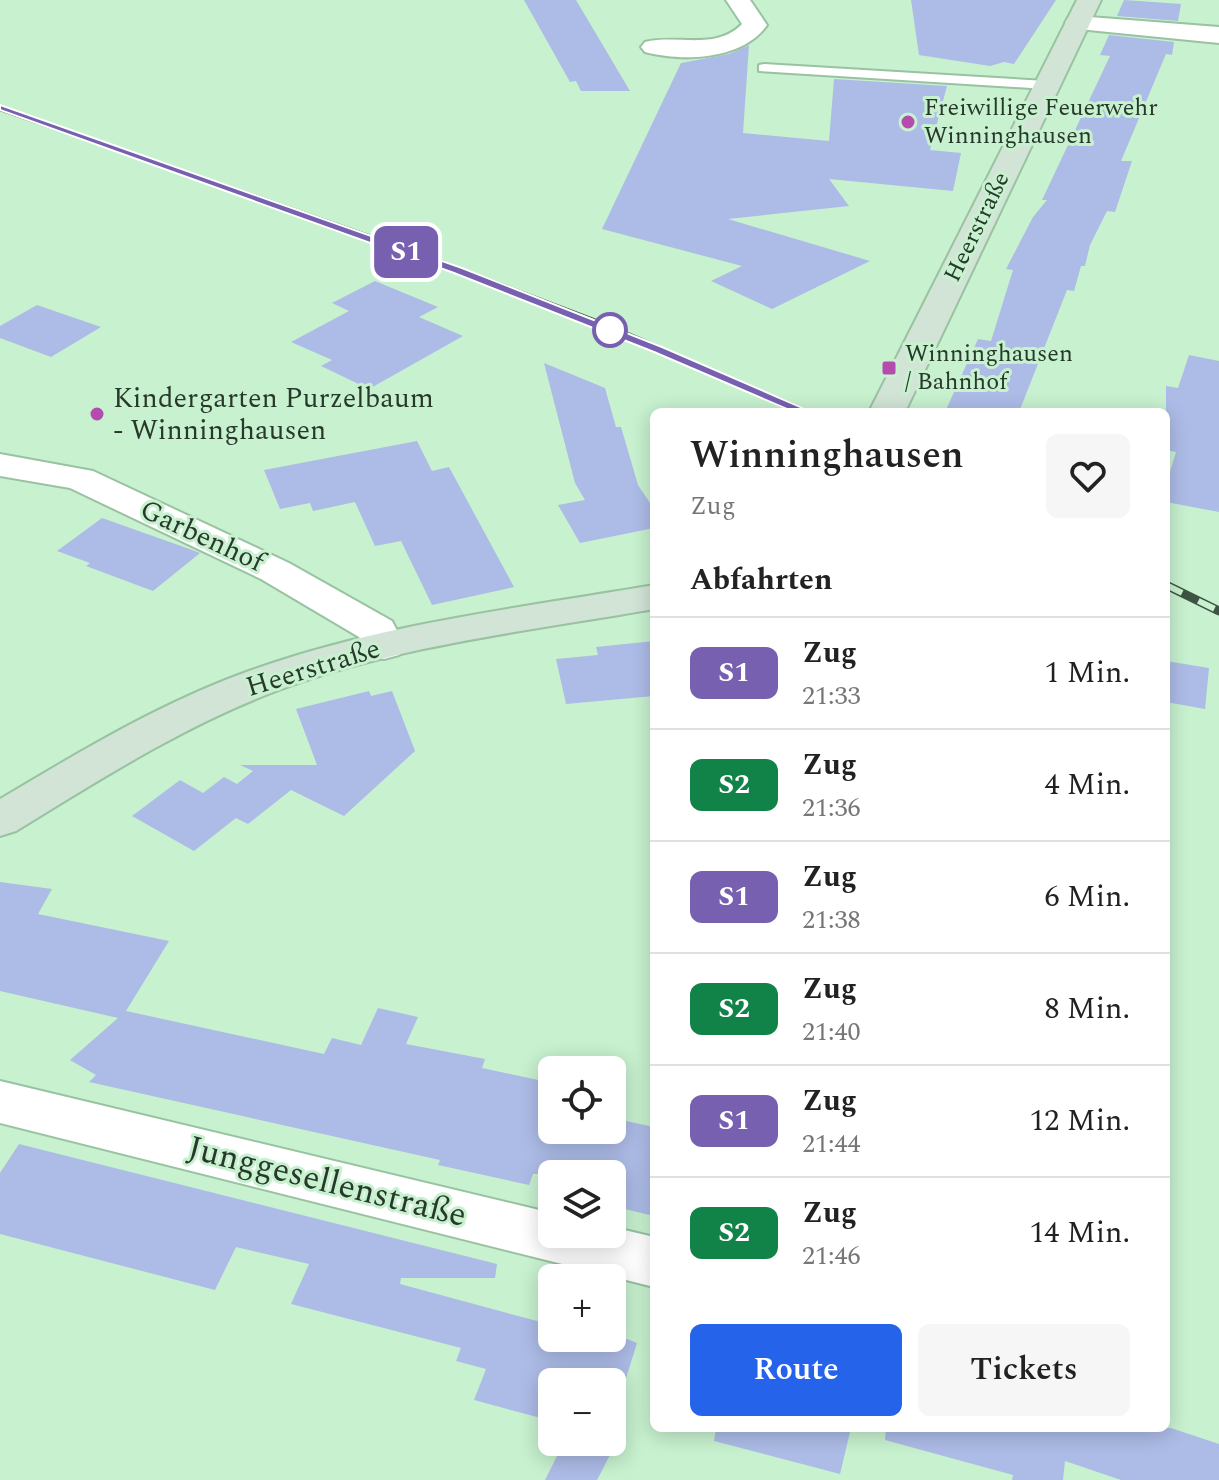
<!DOCTYPE html>
<html lang="de">
<head>
<meta charset="utf-8">
<style>
	body { margin:0; font-family:Spectral,serif; background:#f6f6f6; color:#222; height:100vh; display:flex; flex-direction:column; font-size:30px; white-space:nowrap }
	* { box-sizing:border-box; margin:0 }
	p { font-size:26px; color:#767676 }
	.icon { flex:none; width:44px; height:44px; fill:none; stroke:currentColor; stroke-width:2; stroke-linecap:round; stroke-linejoin:round }
	.map { position:relative; flex:1; overflow:hidden }
	.side { position:absolute; left:650px; top:408px; width:520px; height:1024px; display:flex; flex-direction:column; background:#fff; border-radius:12px; box-shadow:0 4px 20px #0003 }
	.side>* { flex:none }
	.badge { padding:0 16px; border-radius:12px; font-size:28px; line-height:52px }
	.buttons { position:absolute; left:538px; top:1056px; display:grid; gap:16px }
	.buttons a { display:grid; place-items:center; width:88px; height:88px; border-radius:12px; background:#fff; box-shadow:0 4px 20px #0003; font-size:40px }
	.map>.badge { position:absolute; translate:-50% -50%; box-shadow:0 0 0 4px #fff }
	h2 { padding:0 40px; font-size:30px; line-height:72px }
	.round { display:grid; place-items:center; flex:none; width:84px; height:84px; border-radius:12px; background:#f6f6f6 }
	.summary { display:flex; align-items:center; justify-content:space-between; height:136px; padding:0 40px }
	h1 { font-size:38px; font-weight:600; line-height:60px }
	.primary-button { display:flex; gap:16px; margin-top:auto; padding:16px 40px }
	.primary-button a { flex:1; height:92px; border-radius:12px; background:#2563eb; color:#fff; font-size:32px; font-weight:600; line-height:92px; text-align:center }
	.primary-button a+a { background:#f6f6f6; color:#222 }
	ul { padding:0; list-style:none }
	li { display:flex; align-items:center; gap:24px; height:112px; padding:0 40px; border-top:2px solid #e0e0e0 }
	li div { flex:1 }
	li b { display:block; font-size:30px }
	li em { font-style:normal }
	li .badge { min-width:88px; font-weight:700; text-align:center }
	.map>svg:first-child { display:block }
	.building { fill:#adbce7 }
	.lines { fill:none; stroke-linecap:round; stroke-linejoin:round }
	.lane-casing { stroke:#99c2a1; stroke-width:4 }
	.street-casing { stroke:#99c2a1; stroke-width:4 }
	.secondary-casing { stroke:#99c2a1; stroke-width:4 }
	.lane { fill:#fff; fill-rule:evenodd }
	.street { fill:#fff; fill-rule:evenodd }
	.secondary { fill:#d1e4d6; fill-rule:evenodd }
	.rail-far2-casing { stroke:#3e5343; stroke-width:6 }
	.rail-far1-casing { stroke:#3e5343; stroke-width:7 }
	.rail-casing { stroke:#3e5343; stroke-width:9 }
	.rail-far2 { stroke:#c7f1cf; stroke-width:4; stroke-dasharray:11; stroke-linecap:butt }
	.rail-far1 { stroke:#c7f1cf; stroke-width:5; stroke-dasharray:14; stroke-linecap:butt }
	.rail { stroke:#c7f1cf; stroke-width:6; stroke-dasharray:18; stroke-linecap:butt }
	.line { fill:#7760b0; stroke:#fff; stroke-width:2 }
	.poi-dot { fill:#b44bad; stroke:#c7f1cf; stroke-width:3 }
	.stop-dot { fill:#fff; stroke:#7760b0; stroke-width:4 }
	.labels { text-anchor:middle; dominant-baseline:central; stroke-width:6; stroke-linejoin:round; paint-order:stroke }
	.far-poi-label { font-size:24px; fill:#28392c; stroke:#c7f1cf; text-anchor:start }
	.far-street-label { font-size:24px; fill:#28392c; stroke:#c7f1cf }
	.poi-label { font-size:28px; fill:#28392c; stroke:#c7f1cf; text-anchor:start }
	.street-label { font-size:28px; fill:#28392c; stroke:#c7f1cf }
	.near-street-label { font-size:34px; fill:#28392c; stroke:#c7f1cf }
</style>
</head>
<body>
<div class="map">
<svg width="1219" height="1480" viewBox="0 0 1219 1480">
	<rect width="100%" height="100%" fill="#c7f1cf"/>
	<g class="building">
		<polygon points="524,0 576,0 630,91 581,91 576,81 570,82"/>
		<polygon points="911,0 1056,0 1014,64 1004,62 990,66 919,55"/>
		<polygon points="1124,0 1181,4 1178,21 1117,16"/>
		<polygon points="1109,35 1174,42 1172,55 1166,54 1121,161 1132,161 1115,212 1107,211 1090,245 1085,266 1081,266 1074,291 1067,290 1019,412 945,412 978,339 991,341 1013,270 1006,269 1033,217 1047,200 1042,200 1110,56 1100,55"/>
		<polygon points="749,45 743,133 829,141 834,79 947,86 930,150 961,153 953,191 829,179 849,206 728,219 870,261 772,309 711,281 742,266 602,229 681,63 729,54"/>
		<polygon points="375,281 438,307 419,317 463,336 369,389 321,366 332,360 291,342 349,311 332,303"/>
		<polygon points="37,305 101,327 51,357 0,338 0,326"/>
		<polygon points="1189,355 1219,361 1219,512 1166,502 1166,485 1176,452 1166,450 1166,386 1178,388"/>
		<polygon points="544,363 605,388 616,427 621,427 638,485 654,509 654,528 580,543 558,505 585,500 575,483"/>
		<polygon points="417,441 432,471 449,467 514,587 432,605 401,541 375,546 355,502 313,511 310,503 280,509 264,470"/>
		<polygon points="102,518 195,551 200,553 153,591 86,566 90,563 57,551"/>
		<polygon points="654,641 654,696 566,704 556,659 598,655 596,647"/>
		<polygon points="1166,661 1209,668 1205,709 1166,702"/>
		<polygon points="369,691 371,696 392,691 415,751 344,816 291,790 248,824 236,818 194,851 132,816 180,780 203,793 224,777 237,784 253,771 240,765 317,765 296,709"/>
		<polygon points="0,882 52,889 38,914 169,941 126,1011 324,1054 332,1038 361,1045 378,1008 418,1017 406,1044 485,1059 482,1068 552,1083 552,1130 612,1130 612,1118 654,1127 654,1216 612,1206 612,1174 533,1174 529,1185 438,1165 440,1160 89,1082 96,1075 70,1060 118,1018 0,991"/>
		<polygon points="19,1144 497,1264 495,1278 401,1278 400,1284 552,1325 552,1338 601,1338 614,1342 617,1335 637,1343 612,1423 612,1382 552,1382 552,1421 474,1400 486,1369 456,1361 461,1348 291,1304 309,1264 236,1247 215,1290 0,1234 0,1173"/>
		<polygon points="612,1428 624,1428 597,1480 545,1480 564,1442 612,1442"/>
		<polygon points="716,1428 851,1428 840,1474 714,1441"/>
		<polygon points="886,1428 1171,1428 1219,1444 1219,1480 1121,1480 1065,1461 1063,1480 1012,1480 1013,1475 885,1440"/>
	</g>
	<g class="lines">
		<g class="lane-casing">
			<polygon id="lane" points="764,64 1046,81 1053,85 1046,89 759,71 759,65"/>
		</g>
		<g class="street-casing">
			<g id="street">
				<path d="M 726,0 L 750,0 L 767,25 C 743,60 683,62 645,52 L 641,47 L 645,42 C 677,34 716,51 742,24 Z"/>
				<polygon points="1077,16 1219,27 1219,43 1068,28 1065,23 1068,18"/>
				<polygon points="0,454 93,471 289,563 392,621 405,646 399,655 384,659 369,655 359,637 261,579 70,488 0,476"/>
				<polygon points="0,1081 552,1213 552,1234 612,1234 612,1227 654,1237 654,1287 0,1123"/>
			</g>
		</g>
		<g class="secondary-casing">
			<g id="secondary">
				<polygon points="1077,0 1101,0 905,412 869,412"/>
				<path d="M 654,585 L 654,609 C 529,631 399,645 279,690 C 185,725 101,779 16,831 L 0,836 L 0,799 C 81,751 160,703 249,671 C 379,624 519,608 654,585 Z"/>
			</g>
		</g>
		<use href="#lane" class="lane"/>
		<use href="#street" class="street"/>
		<use href="#secondary" class="secondary"/>
		<g class="rail-far2-casing">
			<polyline id="rail-far2" points="0,108 403,249"/>
		</g>
		<g class="rail-far1-casing">
			<polyline id="rail-far1" points="398,247 608,327 805,412"/>
		</g>
		<g class="rail-casing">
			<polyline id="rail" points="1166,585 1219,611"/>
		</g>
		<use href="#rail-far2" class="rail-far2"/>
		<use href="#rail-far1" class="rail-far1"/>
		<use href="#rail" class="rail"/>
	</g>
	<polygon class="line" points="0,105 462,268 662,347 812,412 801,415 654,352 454,273 0,110"/>
	<g class="poi-dot">
		<circle cx="908" cy="122" r="8"/>
		<rect x="881" y="360" width="16" height="16" rx="4"/>
		<circle cx="97" cy="414" r="8"/>
	</g>
	<circle class="stop-dot" cx="610" cy="330" r="16"/>
	<g class="labels">
		<g class="far-poi-label">
			<text x="924" y="108">Freiwillige Feuerwehr<tspan x="924" dy="28">Winninghausen</tspan></text>
			<text x="905" y="354">Winninghausen<tspan x="905" dy="28">/ Bahnhof</tspan></text>
		</g>
		<g class="far-street-label">
			<text transform="translate(977 227) rotate(-64)">Heerstraße</text>
		</g>
		<g class="poi-label">
			<text x="113" y="398">Kindergarten Purzelbaum<tspan x="113" dy="32">- Winninghausen</tspan></text>
		</g>
		<g class="street-label">
			<text transform="translate(202 536) rotate(25)">Garbenhof</text>
			<text transform="translate(313 668) rotate(-17)">Heerstraße</text>
		</g>
		<g class="near-street-label">
			<text transform="translate(327 1182) rotate(14)">Junggesellenstraße</text>
		</g>
	</g>
</svg>
<div class="buttons">
<a><svg class="icon" aria-label="locate" viewBox="0 0 24 24"><circle cx="12" cy="12" r="6"/><path d="M12 2v4M12 18v4M2 12h4M18 12h4"/></svg></a>
<a><svg class="icon" aria-label="layers" viewBox="0 0 24 24"><path d="M12 4l9 5-9 5-9-5zM3 14l9 5 9-5"/></svg></a>
<a>+</a>
<a>−</a>
</div>
<b class="badge" style="left:406px;top:252px;background:#7760b0;color:#fff">S1</b>
<section class="side">
<div class="summary"><div><h1>Winninghausen</h1><p>Zug</p></div><a class="round"><svg class="icon" aria-label="heart" viewBox="0 0 24 24"><path d="M12 20l-8-8c-3-5 5-10 8-4 3-6 11-1 8 4z"/></svg></a></div>
<h2>Abfahrten</h2>
<ul>
<li><span class="badge" style="background:#7760b0;color:#fff">S1</span><div><b>Zug</b><p>21:33</p></div><em>1 Min.</em></li>
<li><span class="badge" style="background:#118349;color:#fff">S2</span><div><b>Zug</b><p>21:36</p></div><em>4 Min.</em></li>
<li><span class="badge" style="background:#7760b0;color:#fff">S1</span><div><b>Zug</b><p>21:38</p></div><em>6 Min.</em></li>
<li><span class="badge" style="background:#118349;color:#fff">S2</span><div><b>Zug</b><p>21:40</p></div><em>8 Min.</em></li>
<li><span class="badge" style="background:#7760b0;color:#fff">S1</span><div><b>Zug</b><p>21:44</p></div><em>12 Min.</em></li>
<li><span class="badge" style="background:#118349;color:#fff">S2</span><div><b>Zug</b><p>21:46</p></div><em>14 Min.</em></li>
</ul>
<div class="primary-button"><a>Route</a><a>Tickets</a></div>
</section>
</div>
</body>
</html>
